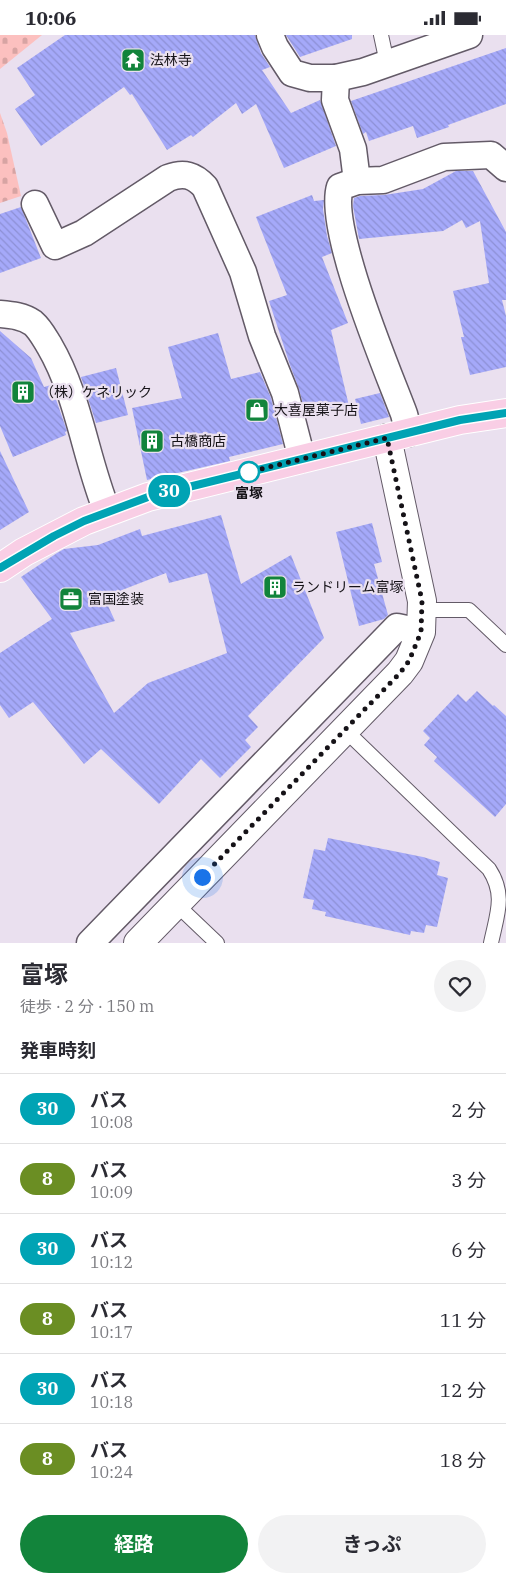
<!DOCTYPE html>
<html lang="ja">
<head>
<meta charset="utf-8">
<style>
	body { margin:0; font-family:"IBM Plex Serif","Noto Sans JP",serif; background:#f2f2f3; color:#2b2b33; height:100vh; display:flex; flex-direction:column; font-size:19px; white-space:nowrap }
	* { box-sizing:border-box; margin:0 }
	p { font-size:16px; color:#7c7c81 }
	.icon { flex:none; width:28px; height:28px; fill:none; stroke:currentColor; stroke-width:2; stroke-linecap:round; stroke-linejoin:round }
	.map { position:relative; height:908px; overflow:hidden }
	.side { display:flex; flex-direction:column; background:#fff; flex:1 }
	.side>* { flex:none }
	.badge { padding:0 10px; border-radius:16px; font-size:18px; line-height:32px }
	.you { position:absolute; width:25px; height:25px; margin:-12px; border:4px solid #fff; border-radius:50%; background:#1a73e8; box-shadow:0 0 0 8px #1a73e833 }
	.map>.badge { position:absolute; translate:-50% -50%; box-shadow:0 0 0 2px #fff }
	h2 { padding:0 20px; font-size:19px; line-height:45px }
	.round { display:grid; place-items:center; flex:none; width:52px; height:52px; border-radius:26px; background:#f2f2f3 }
	.summary { display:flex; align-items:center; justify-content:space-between; height:85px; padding:0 20px }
	h1 { font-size:24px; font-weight:700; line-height:38px }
	.cta { display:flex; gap:10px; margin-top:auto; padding:10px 20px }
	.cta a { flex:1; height:58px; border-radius:30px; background:#12843b; color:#fff; font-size:20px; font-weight:700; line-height:58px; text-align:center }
	.cta a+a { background:#f2f2f3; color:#2b2b33 }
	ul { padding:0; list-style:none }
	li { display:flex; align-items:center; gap:15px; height:70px; padding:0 20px; border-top:1px solid #e1e1e2 }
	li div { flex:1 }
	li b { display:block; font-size:19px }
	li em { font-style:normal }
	li .badge { min-width:55px; font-weight:700; text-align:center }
	.status { display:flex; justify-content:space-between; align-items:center; height:35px; padding:0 25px; background:#fff; direction:ltr }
	.status svg { height:14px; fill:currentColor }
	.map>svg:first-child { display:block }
	.cemetery { fill:url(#cemetery-stones) }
	.building { fill:url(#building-back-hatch); fill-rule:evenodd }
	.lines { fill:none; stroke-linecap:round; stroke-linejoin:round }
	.service-casing { stroke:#635a67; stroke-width:16 }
	.minor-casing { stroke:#635a67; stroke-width:29 }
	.tertiary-casing { stroke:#635a67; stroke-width:30 }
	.primary-casing { stroke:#fff; stroke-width:30 }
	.service { stroke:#fff; stroke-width:14 }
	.minor { stroke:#fff; stroke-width:26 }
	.tertiary { stroke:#fff; stroke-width:28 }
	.primary { stroke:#f9cee5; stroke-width:28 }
	.line-casing { stroke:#fff; stroke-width:11 }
	.line { stroke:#00a3b4; stroke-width:8 }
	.walk { stroke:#151217; stroke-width:5; stroke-dasharray:0 9 }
	.stop-dot { fill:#fff; stroke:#00a3b4; stroke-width:2.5 }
	.labels { text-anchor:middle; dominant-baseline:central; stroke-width:4.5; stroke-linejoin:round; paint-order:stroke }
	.poi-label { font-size:14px; fill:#151217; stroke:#eae0ef; text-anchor:start }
	.stop-label { font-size:14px; font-weight:bold; fill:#151217; stroke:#eae0ef }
</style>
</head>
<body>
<div class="status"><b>10:06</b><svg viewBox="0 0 49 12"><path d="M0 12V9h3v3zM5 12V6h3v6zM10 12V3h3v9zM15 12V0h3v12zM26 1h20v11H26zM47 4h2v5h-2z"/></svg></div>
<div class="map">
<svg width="506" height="908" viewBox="0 0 506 908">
	<defs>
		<pattern id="cemetery-stones" width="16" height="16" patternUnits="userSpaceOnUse" patternTransform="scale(1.25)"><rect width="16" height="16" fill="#fcc0bf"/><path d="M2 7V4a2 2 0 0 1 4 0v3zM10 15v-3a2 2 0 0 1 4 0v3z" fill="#d7a4a3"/></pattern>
		<pattern id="building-back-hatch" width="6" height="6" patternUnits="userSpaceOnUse" patternTransform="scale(1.25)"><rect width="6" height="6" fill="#a5a9f9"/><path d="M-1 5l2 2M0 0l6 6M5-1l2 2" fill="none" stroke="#8d90d5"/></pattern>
	</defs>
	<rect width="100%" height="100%" fill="#eae0ef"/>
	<g class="cemetery">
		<polygon points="0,0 42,0 0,34"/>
		<polygon points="0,78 7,98 21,161 0,168"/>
	</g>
	<g class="building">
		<polygon points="65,0 255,0 261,18 270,32 262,35 291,78 320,65 336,111 284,133 256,69 242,79 236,68 193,102 191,100 167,115 132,59 130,60 124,52 41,111 15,74 35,60 17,33"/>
		<polygon points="286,0 352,0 352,4 300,22"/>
		<polygon points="506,13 506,69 448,90 449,92 417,103 413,91 369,106 366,97 363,99 351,66"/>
		<polygon points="456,136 473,136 506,197 506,265 502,265 506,281 506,332 470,340 461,302 464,302 453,256 489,248 480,186 466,193 462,185 443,196 359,204 353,171 354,163 360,161 384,160 423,154"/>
		<polygon points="312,160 314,166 324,165 323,174 327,201 332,218 322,222 348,288 331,295 349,371 306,381 299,354 290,330 269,266 287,260 256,182"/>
		<polygon points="21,172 41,223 0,238 0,179"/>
		<polygon points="0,296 31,323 44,352 51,350 67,396 65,397 66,400 13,422 0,391"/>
		<polygon points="218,298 231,344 260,337 271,363 283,409 229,422 230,426 147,445 132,373 182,363 168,312"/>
		<polygon points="116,333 128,380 96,388 81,342"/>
		<polygon points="380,358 389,382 361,389 355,364"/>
		<polygon points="0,416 29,477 0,495"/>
		<path d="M 221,480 L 241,549 L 291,520 L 324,603 L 248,681 L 258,692 L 245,705 L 251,712 L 220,743 L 201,724 L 159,769 L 101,714 L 84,729 L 33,667 L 9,683 L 0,670 L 0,618 L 52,584 L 21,542 L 57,518 L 64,514 L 98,510 L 140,494 L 142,501 ZM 166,538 L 169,548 L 207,538 L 227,618 L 148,648 L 114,678 L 70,598 L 115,586 L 104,562 Z"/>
		<polygon points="372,488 382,527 374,529 388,580 384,584 359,591 336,497"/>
		<polygon points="477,656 493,671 494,670 506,681 506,769 495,782 434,726 437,722 424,710 430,703 423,696 458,659 466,667"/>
		<polygon points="328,803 423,822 440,827 437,840 448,843 437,892 426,890 424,898 411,896 410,900 325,881 326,877 312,874 314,865 303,863 314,814 325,816"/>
	</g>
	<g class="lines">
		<g class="service-casing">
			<g id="service">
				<polyline points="381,0 387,28"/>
				<polyline points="423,575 469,575 506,610"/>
				<path d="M 345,695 L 489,834 C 506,860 497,879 491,908"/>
				<polyline points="176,869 217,908"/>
			</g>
		</g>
		<g class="minor-casing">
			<g id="minor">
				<polyline points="270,0 275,12 292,38 310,43 336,43 335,65 353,114 357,146"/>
				<polyline points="336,43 363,37 469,0"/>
				<path d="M 35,169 L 55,211 L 84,198 L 168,143 C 184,137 194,140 205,152 L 243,237 L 262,301 L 285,358 L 302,424"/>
				<path d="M 0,279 C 12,280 23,281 33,288 C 40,294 44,302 49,310 C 79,361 85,422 107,476"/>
				<path d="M 409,398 L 404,379 C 387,334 327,193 340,152 L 357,146 L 383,145 L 444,122 L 491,120 L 506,133"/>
				<polyline points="90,908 397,592 421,597"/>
			</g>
		</g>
		<g class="tertiary-casing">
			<polyline id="tertiary" points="138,908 400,638 409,626 421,597 422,566 387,403"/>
		</g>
		<g class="primary-casing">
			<polyline id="primary" points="0,533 24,517 84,486 148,462 460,385 506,378"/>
		</g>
		<use href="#service" class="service"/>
		<use href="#minor" class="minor"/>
		<use href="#tertiary" class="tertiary"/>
		<use href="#primary" class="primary"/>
	</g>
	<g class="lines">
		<g class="line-casing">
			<polyline id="line" points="0,533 54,501 84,486 148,462 460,385 506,378"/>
		</g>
		<use href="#line" class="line"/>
		<polyline class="walk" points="202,842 400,638 409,626 421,597 422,566 387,403 249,437"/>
	</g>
	<defs>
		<g id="temple-square" transform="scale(1.25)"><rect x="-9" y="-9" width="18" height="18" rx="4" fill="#12843b" stroke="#eae0ef"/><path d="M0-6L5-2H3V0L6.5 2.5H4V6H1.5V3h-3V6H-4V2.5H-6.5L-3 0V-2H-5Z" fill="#fff"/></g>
		<g id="building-square" transform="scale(1.25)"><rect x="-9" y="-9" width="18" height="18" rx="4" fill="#12843b" stroke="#eae0ef"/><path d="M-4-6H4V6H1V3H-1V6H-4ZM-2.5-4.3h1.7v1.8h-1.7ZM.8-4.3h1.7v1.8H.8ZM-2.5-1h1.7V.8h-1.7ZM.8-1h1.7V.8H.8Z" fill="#fff"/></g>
		<g id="shop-square" transform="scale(1.25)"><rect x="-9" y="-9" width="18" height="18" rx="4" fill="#12843b" stroke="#eae0ef"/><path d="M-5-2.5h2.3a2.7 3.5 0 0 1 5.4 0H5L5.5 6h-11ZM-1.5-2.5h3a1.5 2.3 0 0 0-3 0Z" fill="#fff"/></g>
		<g id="office-square" transform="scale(1.25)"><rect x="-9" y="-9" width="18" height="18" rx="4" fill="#12843b" stroke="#eae0ef"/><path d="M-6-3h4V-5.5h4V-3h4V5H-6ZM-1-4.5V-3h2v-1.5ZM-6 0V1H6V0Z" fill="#fff"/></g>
	</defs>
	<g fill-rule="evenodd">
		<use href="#temple-square" x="133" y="25"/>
		<use href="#building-square" x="23" y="357"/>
		<use href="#shop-square" x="257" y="375"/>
		<use href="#building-square" x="152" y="406"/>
		<use href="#building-square" x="275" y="552"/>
		<use href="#office-square" x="71" y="564"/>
	</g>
	<circle class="stop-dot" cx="249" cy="437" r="10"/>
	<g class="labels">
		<g class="poi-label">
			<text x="150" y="25">法林寺</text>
			<text x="40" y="357">（株）ケネリック</text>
			<text x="274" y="375">大喜屋菓子店</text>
			<text x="170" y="406">古橋商店</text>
			<text x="292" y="552">ランドリーム富塚</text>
			<text x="88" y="564">富国塗装</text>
		</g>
		<g class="stop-label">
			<text x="249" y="458">富塚</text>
		</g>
	</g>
</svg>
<div class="you" style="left:202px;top:842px"></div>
<b class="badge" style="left:169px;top:456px;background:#00a3b4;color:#fff">30</b>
</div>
<section class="side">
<div class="summary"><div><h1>富塚</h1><p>徒歩 · 2 分 · 150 m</p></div><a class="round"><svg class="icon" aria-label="heart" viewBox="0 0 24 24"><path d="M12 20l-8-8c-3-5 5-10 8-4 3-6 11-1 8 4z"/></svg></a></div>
<h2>発車時刻</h2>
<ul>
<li><span class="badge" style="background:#00a3b4;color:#fff">30</span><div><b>バス</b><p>10:08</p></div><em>2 分</em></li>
<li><span class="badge" style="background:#6b8e23;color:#fff">8</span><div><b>バス</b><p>10:09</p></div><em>3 分</em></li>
<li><span class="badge" style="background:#00a3b4;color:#fff">30</span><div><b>バス</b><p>10:12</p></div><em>6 分</em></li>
<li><span class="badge" style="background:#6b8e23;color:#fff">8</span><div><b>バス</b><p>10:17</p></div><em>11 分</em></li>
<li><span class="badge" style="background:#00a3b4;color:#fff">30</span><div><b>バス</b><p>10:18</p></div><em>12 分</em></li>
<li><span class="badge" style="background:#6b8e23;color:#fff">8</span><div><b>バス</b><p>10:24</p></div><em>18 分</em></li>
</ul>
<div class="cta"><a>経路</a><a>きっぷ</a></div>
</section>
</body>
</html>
